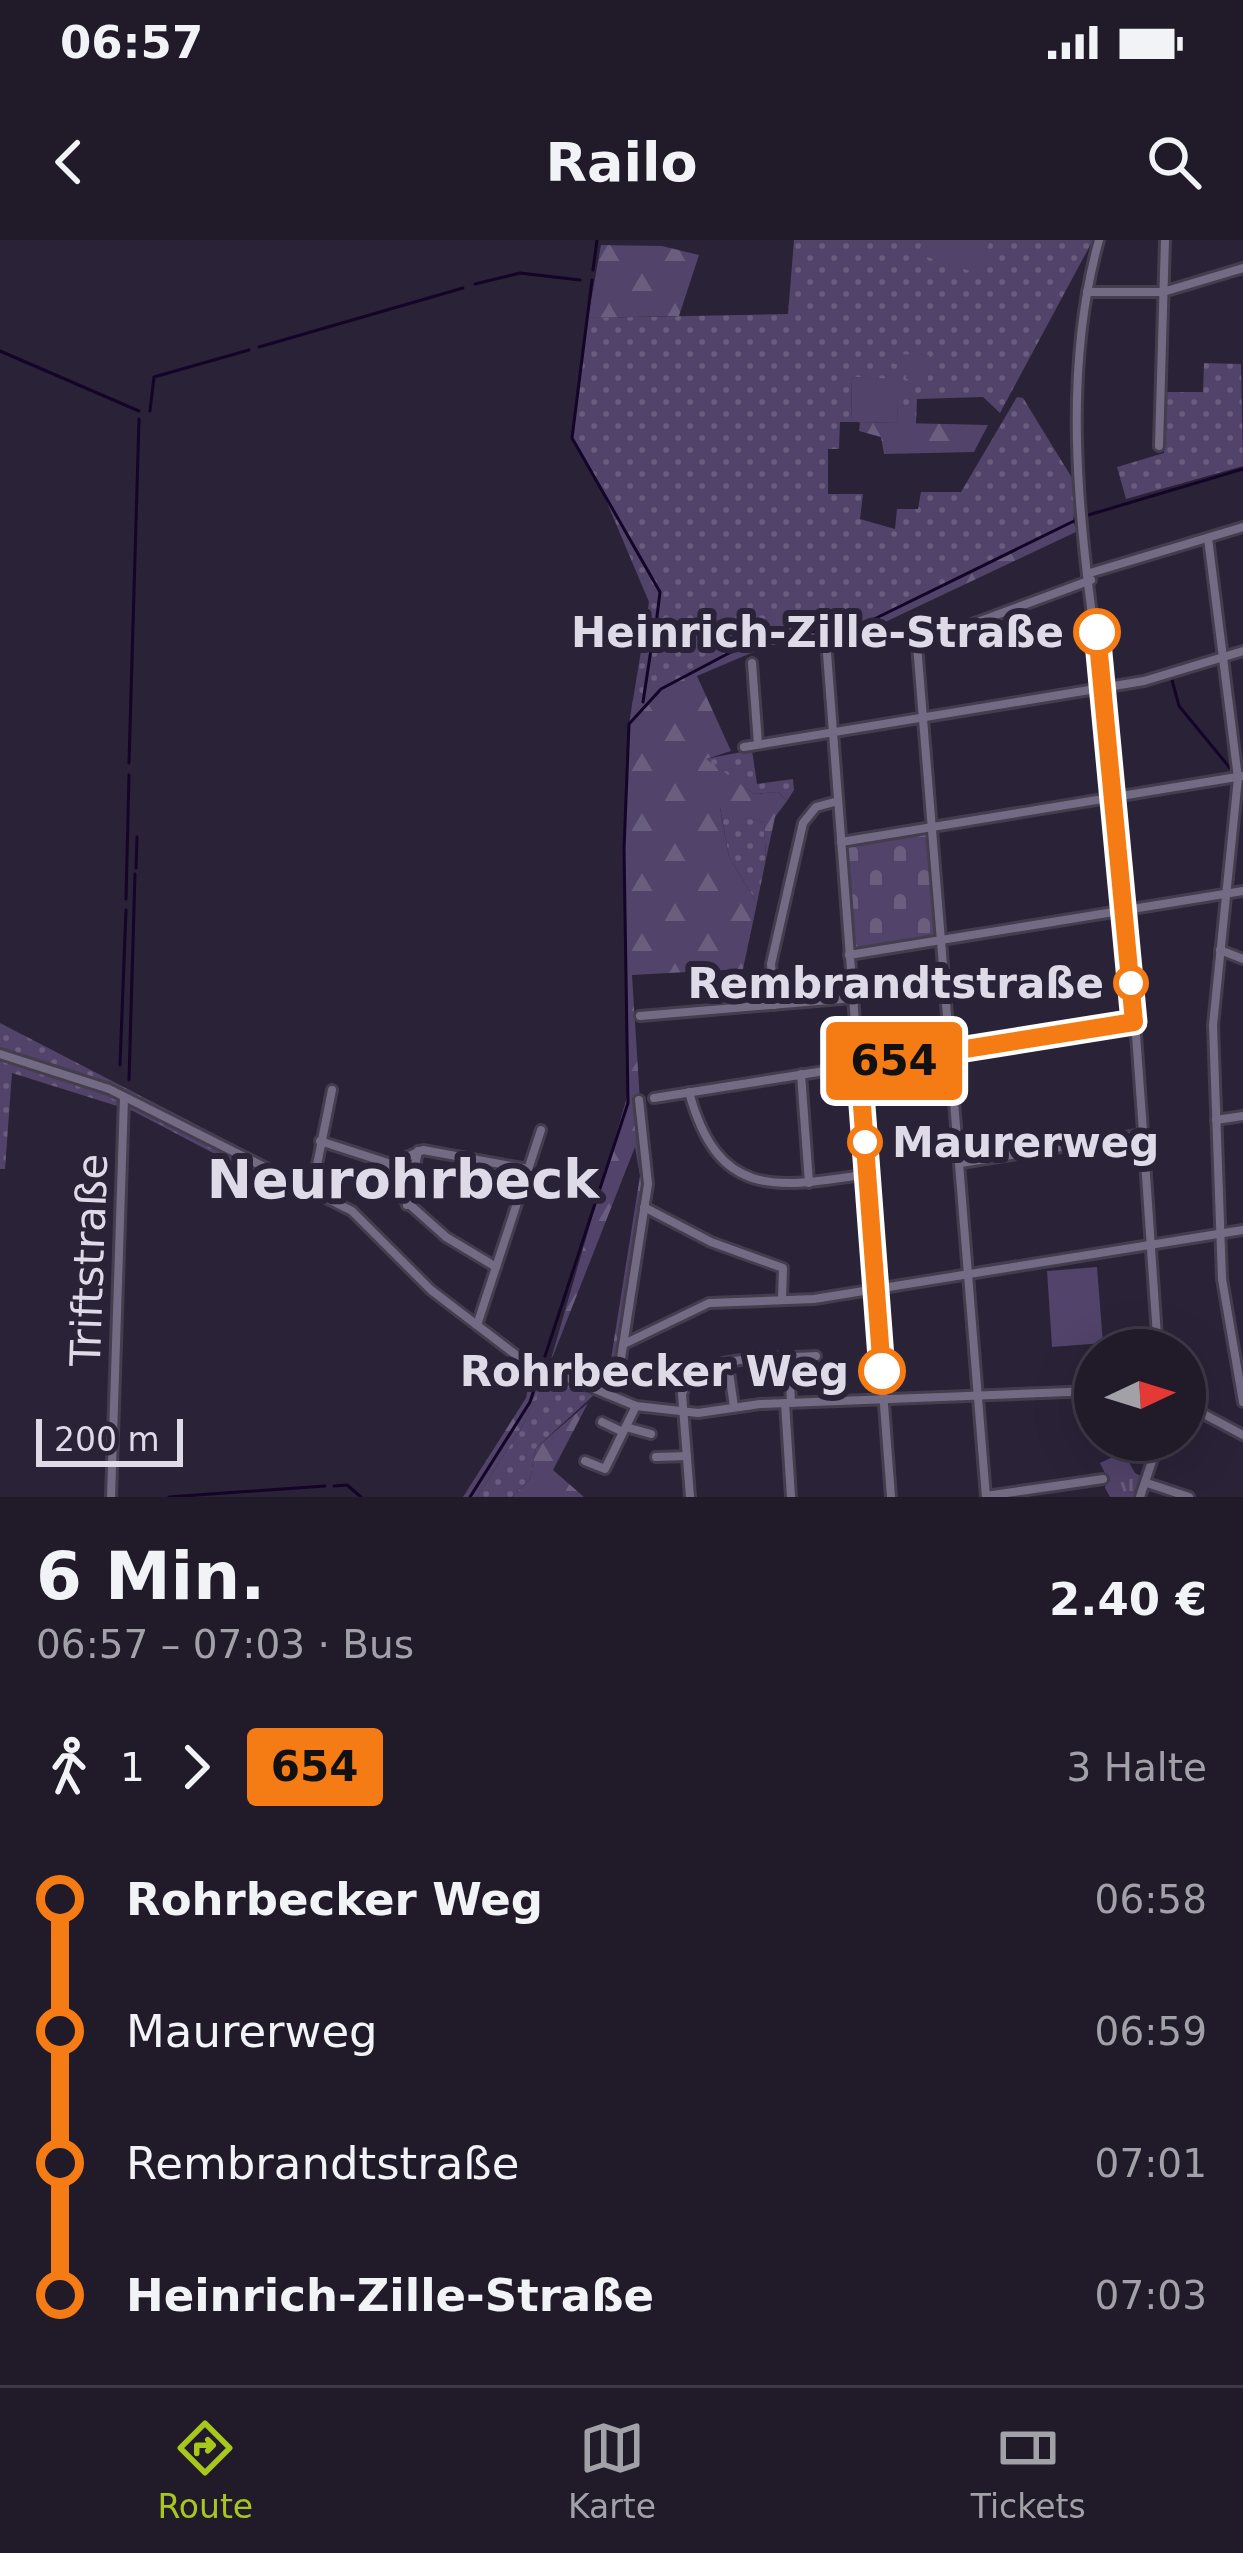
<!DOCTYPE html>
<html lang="de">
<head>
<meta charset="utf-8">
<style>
	body { margin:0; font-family:"DejaVu Sans",sans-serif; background:#2d2735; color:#f1f3f6; height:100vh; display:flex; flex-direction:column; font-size:45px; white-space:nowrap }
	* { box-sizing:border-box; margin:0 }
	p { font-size:39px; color:#a2a1a8 }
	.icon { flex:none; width:66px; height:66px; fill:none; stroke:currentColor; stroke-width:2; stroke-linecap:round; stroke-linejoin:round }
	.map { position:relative; height:1257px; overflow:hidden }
	.panel { display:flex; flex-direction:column; background:#201a29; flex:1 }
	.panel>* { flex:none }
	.badge { padding:0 24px; border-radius:9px; font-size:42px; line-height:78px }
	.needle { width:78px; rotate:86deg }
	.fabs { position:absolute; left:1074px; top:1089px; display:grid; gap:24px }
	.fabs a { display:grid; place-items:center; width:132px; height:132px; border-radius:50%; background:#201a29; box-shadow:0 12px 48px #0002,0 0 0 3px #3d3846; font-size:60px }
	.scale { position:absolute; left:36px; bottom:30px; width:147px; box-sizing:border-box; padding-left:12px; border:6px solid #dedae8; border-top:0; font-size:33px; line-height:42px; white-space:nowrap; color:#dedae8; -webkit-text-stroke:9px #2a2237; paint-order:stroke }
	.map>.badge { position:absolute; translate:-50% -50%; box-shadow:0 0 0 6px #fff }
	.legs { display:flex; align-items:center; gap:18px; height:132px; padding:0 36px; font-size:39px }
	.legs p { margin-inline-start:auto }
	.head { display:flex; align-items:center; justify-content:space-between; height:204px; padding:0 36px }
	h1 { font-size:66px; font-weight:600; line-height:90px }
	ul { padding:0 36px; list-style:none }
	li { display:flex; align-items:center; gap:42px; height:132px; font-size:45px }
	li i { display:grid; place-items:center; width:18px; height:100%; margin:0 15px; background:currentColor }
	li i::after { content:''; width:30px; height:30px; margin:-15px; border:9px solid; border-radius:50%; background:#201a29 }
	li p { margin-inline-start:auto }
	li:first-child i { background:linear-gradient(#0000 50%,currentColor 0) }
	li:last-child i { background:linear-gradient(currentColor 50%,#0000 0) }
	.status { display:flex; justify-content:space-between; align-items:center; height:84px; padding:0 60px; background:#201a29; direction:ltr }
	.status svg { height:33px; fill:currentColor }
	header { display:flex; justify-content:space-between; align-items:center; height:156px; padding:0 36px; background:#201a29; font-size:54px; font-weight:600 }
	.tabs { display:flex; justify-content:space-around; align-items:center; height:168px; border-top:3px solid #3d3846; background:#201a29; font-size:33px; color:#a2a1a8 }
	.tabs a { display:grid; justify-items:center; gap:6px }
	.tabs .selected { color:#a8c71c }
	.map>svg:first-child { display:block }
	.grass { fill:url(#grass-dots) }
	.forest { fill:url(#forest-firs) }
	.cemetery { fill:url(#cemetery-stones) }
	.park { fill:url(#park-tufts) }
	.garden { fill:#514369 }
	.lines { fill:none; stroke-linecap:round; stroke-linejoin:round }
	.stream { stroke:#140427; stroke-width:3 }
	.minor-casing { stroke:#443d4e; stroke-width:14 }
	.minor { stroke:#736b83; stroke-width:8 }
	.line-1-casing { stroke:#fff; stroke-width:27 }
	.line-1 { stroke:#f57c14; stroke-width:18 }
	.stop-1-dot { fill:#fff; stroke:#f57c14; stroke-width:6 }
	.labels { text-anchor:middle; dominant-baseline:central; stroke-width:12; stroke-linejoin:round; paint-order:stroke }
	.stop-label { font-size:42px; font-weight:bold; fill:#dedae8; stroke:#2a2237; text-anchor:end }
	.street-label { font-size:42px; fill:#dedae8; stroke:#2a2237 }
	.district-label { font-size:54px; font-weight:bold; fill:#dedae8; stroke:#2a2237 }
</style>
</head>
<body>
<div class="status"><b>06:57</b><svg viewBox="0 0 49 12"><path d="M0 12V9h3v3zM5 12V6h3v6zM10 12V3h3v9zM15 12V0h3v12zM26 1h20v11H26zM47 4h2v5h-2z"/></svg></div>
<header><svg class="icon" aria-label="back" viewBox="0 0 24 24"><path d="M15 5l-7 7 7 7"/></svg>Railo<svg class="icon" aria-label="search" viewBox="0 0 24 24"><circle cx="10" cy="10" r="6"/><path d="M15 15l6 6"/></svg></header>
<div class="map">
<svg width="1243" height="1257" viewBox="0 0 1243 1257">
	<defs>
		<pattern id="grass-dots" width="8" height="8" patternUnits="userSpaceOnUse" patternTransform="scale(3)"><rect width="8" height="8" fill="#514369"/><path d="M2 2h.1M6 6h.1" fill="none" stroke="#6a5e7e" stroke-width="1.8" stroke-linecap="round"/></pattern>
		<pattern id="forest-firs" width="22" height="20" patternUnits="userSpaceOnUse" patternTransform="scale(3)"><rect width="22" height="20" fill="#514369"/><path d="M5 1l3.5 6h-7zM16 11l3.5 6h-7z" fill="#6a5e7e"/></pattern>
		<pattern id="cemetery-stones" width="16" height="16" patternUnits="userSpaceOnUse" patternTransform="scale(3)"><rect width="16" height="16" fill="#514369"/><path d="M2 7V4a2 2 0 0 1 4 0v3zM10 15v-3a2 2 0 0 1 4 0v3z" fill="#6a5e7e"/></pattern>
		<pattern id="park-tufts" width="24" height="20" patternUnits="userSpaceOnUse" patternTransform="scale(3)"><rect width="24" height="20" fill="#514369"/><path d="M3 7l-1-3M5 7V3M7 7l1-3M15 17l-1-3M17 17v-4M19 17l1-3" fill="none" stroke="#6a5e7e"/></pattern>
	</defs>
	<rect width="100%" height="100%" fill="#2a2237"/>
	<g class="grass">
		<polygon points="794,0 1093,0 1000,173 983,157 917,159 916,185 897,183 898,140 852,137 851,182 840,182 839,209 828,209 828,254 863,254 860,279 895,289 897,269 918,269 921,252 961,252 1017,157 1023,158 1077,246 1073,282 860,386 731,412 661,449 629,484 649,362 600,246 572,198 588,78 788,74"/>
		<polygon points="1204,123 1241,124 1243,226 1126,259 1117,227 1164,213 1166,152 1203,152"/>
		<polygon points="752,510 757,544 793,539 794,550 787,561 778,552 754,554 705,519"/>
		<polygon points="720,567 764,583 766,619 757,663 729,617"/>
		<polygon points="0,783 284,930 259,937 133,871 12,833 5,929 0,929"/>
		<polygon points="547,1132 595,1154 536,1208 530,1239 512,1257 477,1257 523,1185"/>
	</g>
	<g class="forest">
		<polygon points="601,5 662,6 699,15 679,76 588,78"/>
		<polygon points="860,182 988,185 974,212 884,214 881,197 859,191"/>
		<polygon points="1073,282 1078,291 864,392 770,405 697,436 731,511 706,519 754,554 778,552 787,561 775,577 766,619 764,583 720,568 729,617 757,663 743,729 632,735 645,941 619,1126 603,1151 547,1133 523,1185 477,1257 463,1257 526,1158 532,1127 547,1132 558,1125 606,1130 611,1119 640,936 635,907 549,1126 629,850 624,609 629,484 661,449 731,412 774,396 860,386"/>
		<polygon points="588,1163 553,1230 584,1257 512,1257 530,1239 536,1208"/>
	</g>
	<polygon class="cemetery" points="933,590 942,698 850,713 842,605"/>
	<polygon class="park" points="1123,1212 1135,1233 1145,1238 1137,1257 1110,1257 1105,1248 1107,1237 1100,1223"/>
	<g class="garden">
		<polygon points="923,0 990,0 979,34 918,14"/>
		<polygon points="894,114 929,115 928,140 906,139 907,124 894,124"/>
		<polygon points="852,137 899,139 897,183 851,182"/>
		<polygon points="1097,1027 1103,1103 1052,1107 1047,1031"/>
	</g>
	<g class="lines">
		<g class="stream">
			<polyline points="593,30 597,0"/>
			<polyline points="592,40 572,198 660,352 655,393"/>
			<polyline points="475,44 520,33 580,40"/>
			<polyline points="259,107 463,48"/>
			<polyline points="0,111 139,171"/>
			<polyline points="150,171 154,137 249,110"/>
			<polyline points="1085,276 1243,229"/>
			<polyline points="1172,440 1179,466 1230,528"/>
			<polyline points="643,462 652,403"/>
			<polyline points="129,523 139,179"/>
			<polyline points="1242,544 1243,545"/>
			<polyline points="136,628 137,597"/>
			<polyline points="126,659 129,535"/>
			<polyline points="120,825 126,670"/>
			<polyline points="129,840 135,634"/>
			<polyline points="334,1246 347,1245 361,1257"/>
			<polyline points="169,1257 325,1246"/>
			<polyline points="470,1257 530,1162 628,863 624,609 629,484 661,449 731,412 774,396 860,386 1076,280"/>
		</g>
		<g class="minor-casing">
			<g id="minor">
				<path d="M 1099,0 C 1049,179 1096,373 1115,554 C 1134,739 1145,925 1158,1110"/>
				<polyline points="1087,52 1163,52 1243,28"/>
				<polyline points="1159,206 1165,0"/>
				<polyline points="1208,298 1238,538 1213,785 1222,1039 1243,1162"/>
				<polyline points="1090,333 1243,287"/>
				<polyline points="915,380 986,1257"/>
				<polyline points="826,400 891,1257"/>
				<polyline points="918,404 1091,340"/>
				<polyline points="752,423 758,504"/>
				<polyline points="744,507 1144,441 1243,411"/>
				<polyline points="841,602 1243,536"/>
				<polyline points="1220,710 1243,719"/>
				<polyline points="849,715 1243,651"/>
				<polyline points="774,765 771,724 803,583 816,567 838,561"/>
				<polyline points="640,776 853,758"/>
				<polyline points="0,814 109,849 352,971 431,1050 520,1118 636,1166 698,1173 760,1164 1095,1151"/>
				<polyline points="801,834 809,943"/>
				<path d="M 689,852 C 718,958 773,949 867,934"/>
				<polyline points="654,858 1134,782"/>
				<polyline points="1216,880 1243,876"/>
				<polyline points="320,901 391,924"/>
				<polyline points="961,923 1143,894"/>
				<polyline points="391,924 390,947 446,997 496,1027"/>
				<polyline points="391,924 423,910 528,929"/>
				<polyline points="312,950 332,850"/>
				<polyline points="407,965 418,911"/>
				<polyline points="644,967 711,1002 783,1028 782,1059"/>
				<polyline points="477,1085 541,890"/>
				<polyline points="624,1104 709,1063 814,1059 1243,990"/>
				<polyline points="789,1118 791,1163"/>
				<polyline points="728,1125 734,1167"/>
				<polyline points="607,1154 620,1125 648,944 639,860"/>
				<polyline points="785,1163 791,1257"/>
				<polyline points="1185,1164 1243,1195"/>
				<polyline points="602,1182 623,1192"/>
				<polyline points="626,1187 651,1194"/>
				<polyline points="656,1217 687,1216"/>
				<polyline points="585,1221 605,1229 636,1166"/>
				<polyline points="1147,1243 1189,1257"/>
				<polyline points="986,1256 1103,1239"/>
				<polyline points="111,1257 124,858"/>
				<path d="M 690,1257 L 682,1154 C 695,1111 779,1119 816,1116"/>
				<polyline points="1140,1257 1159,1200"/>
			</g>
		</g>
		<use href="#minor" class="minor"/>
	</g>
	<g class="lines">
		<g class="line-1-casing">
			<polyline id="line-1" points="882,1131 859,826 1134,782 1097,392"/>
		</g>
		<use href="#line-1" class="line-1"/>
	</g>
	<g class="stop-1-dot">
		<circle cx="1097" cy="392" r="21"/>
		<circle cx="1131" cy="743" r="15"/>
		<circle cx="865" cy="902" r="15"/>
		<circle cx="882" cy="1131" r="21"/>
	</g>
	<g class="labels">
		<g class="stop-label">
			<text x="1064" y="392">Heinrich-Zille-Straße</text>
			<text x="1104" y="743">Rembrandtstraße</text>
			<text x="892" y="902" text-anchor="start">Maurerweg</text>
			<text x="849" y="1131">Rohrbecker Weg</text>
		</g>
		<g class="street-label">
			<text transform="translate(89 1020) rotate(-88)">Triftstraße</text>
		</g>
		<g class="district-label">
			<text x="403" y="939">Neurohrbeck</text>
		</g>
	</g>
</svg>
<div class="fabs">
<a><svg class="needle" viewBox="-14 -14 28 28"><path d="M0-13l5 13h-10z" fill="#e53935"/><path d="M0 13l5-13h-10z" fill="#a2a1a8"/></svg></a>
</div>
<div class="scale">200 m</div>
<b class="badge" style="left:894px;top:821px;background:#f57c14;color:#111">654</b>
</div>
<section class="panel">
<div class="head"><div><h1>6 Min.</h1><p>06:57 – 07:03 · Bus</p></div><b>2.40 €</b></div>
<div class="legs"><svg class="icon" aria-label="walk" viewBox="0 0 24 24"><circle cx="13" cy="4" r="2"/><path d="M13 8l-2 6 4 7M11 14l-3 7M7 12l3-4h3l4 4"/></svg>1<svg class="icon" aria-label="forward" viewBox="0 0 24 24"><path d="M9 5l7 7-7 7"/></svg><b class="badge" style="background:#f57c14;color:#111">654</b><p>3 Halte</p></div>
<ul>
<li><i style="color:#f57c14"></i><b>Rohrbecker Weg</b><p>06:58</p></li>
<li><i style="color:#f57c14"></i><span>Maurerweg</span><p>06:59</p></li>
<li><i style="color:#f57c14"></i><span>Rembrandtstraße</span><p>07:01</p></li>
<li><i style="color:#f57c14"></i><b>Heinrich-Zille-Straße</b><p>07:03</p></li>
</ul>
</section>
<nav class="tabs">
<a class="selected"><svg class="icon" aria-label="directions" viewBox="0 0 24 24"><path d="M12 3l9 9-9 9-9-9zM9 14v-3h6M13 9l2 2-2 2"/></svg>Route</a>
<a><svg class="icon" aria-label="map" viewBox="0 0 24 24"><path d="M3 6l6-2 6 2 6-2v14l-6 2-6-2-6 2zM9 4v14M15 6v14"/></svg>Karte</a>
<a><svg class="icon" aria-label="tickets" viewBox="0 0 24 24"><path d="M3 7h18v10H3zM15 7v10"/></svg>Tickets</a>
</nav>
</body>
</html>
